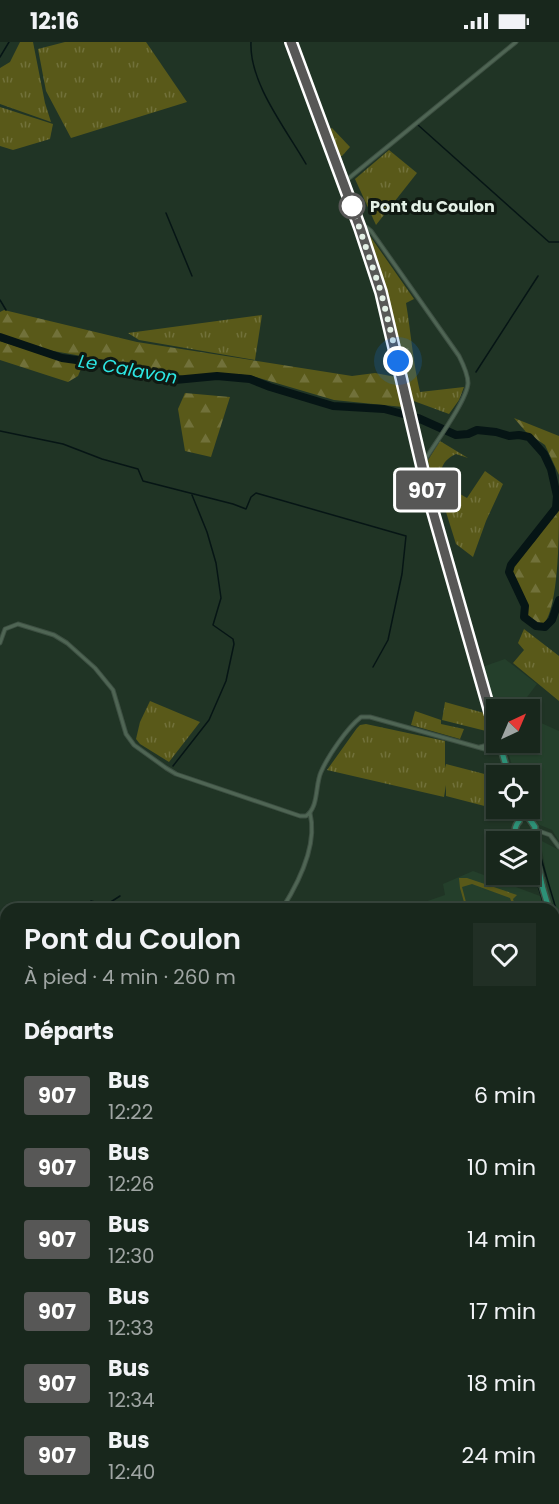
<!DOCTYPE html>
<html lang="fr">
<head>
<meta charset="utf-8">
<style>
	body { margin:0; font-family:Poppins,sans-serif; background:#212f25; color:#f1f3f6; height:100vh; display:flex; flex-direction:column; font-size:22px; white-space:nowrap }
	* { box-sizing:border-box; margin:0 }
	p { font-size:20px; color:#9fa5a3 }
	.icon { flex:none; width:33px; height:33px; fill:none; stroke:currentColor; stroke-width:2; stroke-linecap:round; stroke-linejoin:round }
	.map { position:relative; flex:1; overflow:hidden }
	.panel { position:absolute; left:0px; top:861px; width:560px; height:602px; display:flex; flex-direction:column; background:#18271c; border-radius:18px 18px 0 0; box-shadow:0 2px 4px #0004,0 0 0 2px #36443b }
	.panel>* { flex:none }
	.badge { padding:0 12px; border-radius:4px; font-size:21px; line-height:39px }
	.needle { width:39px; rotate:44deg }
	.controls { position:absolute; left:486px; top:657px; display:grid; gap:12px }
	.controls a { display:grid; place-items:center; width:54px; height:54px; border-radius:0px; background:#18271c; box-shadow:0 2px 4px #0004,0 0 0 2px #36443b; font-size:30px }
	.you { position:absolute; width:30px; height:30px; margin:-15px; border:4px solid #fff; border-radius:50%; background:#1a73e8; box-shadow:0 0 0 9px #1a73e833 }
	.map>.badge { position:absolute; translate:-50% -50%; box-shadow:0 0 0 3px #fff }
	h2 { padding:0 24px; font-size:22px; line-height:54px }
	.round { display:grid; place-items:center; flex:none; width:63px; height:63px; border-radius:0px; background:#212f25 }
	.summary { display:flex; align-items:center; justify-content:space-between; height:102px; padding:0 24px }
	h1 { font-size:28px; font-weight:600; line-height:45px }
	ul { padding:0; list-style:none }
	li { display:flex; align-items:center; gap:18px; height:72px; padding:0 24px }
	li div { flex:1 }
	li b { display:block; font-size:22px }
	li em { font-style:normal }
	li .badge { min-width:66px; font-weight:700; text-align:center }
	.status { display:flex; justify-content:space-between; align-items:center; height:42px; padding:0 30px; background:#18271c; direction:ltr }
	.status svg { height:16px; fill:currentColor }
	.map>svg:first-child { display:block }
	.built { fill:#243f2b }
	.grass { fill:url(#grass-tufts) }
	.forest { fill:url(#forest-firs) }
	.cemetery { fill:url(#cemetery-stones) }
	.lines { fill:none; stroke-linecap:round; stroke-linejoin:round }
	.stream { stroke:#061515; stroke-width:1.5 }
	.river { stroke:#061515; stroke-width:8 }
	.minor-casing { stroke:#3d4f42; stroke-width:5 }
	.tertiary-casing { stroke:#3d4f42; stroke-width:6 }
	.primary-casing { stroke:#3d4f42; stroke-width:8 }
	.minor { stroke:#4f6554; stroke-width:3 }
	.tertiary { stroke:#4f6554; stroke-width:4 }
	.primary { stroke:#2d9177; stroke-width:5 }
	.line-casing { stroke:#fff; stroke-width:14 }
	.line { stroke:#575756; stroke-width:9 }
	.walk { stroke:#e3f0e6; stroke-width:6; stroke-dasharray:0 10.8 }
	.stop-dot { fill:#fff; stroke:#575756; stroke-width:3 }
	.labels { text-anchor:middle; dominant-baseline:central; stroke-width:6; stroke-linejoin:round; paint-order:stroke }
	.stop-label { font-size:16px; font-weight:bold; fill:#e3f0e6; stroke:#101912; text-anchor:start }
	.water-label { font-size:18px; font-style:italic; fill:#2ce6e4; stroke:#101912 }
</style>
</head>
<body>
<div class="status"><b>12:16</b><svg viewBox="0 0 49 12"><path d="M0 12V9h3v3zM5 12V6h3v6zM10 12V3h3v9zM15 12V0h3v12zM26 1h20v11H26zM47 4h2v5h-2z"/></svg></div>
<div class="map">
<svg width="559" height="1462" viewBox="0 0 559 1462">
	<defs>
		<pattern id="grass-tufts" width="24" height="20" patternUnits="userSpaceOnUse" patternTransform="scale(1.5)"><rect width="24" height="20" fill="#595919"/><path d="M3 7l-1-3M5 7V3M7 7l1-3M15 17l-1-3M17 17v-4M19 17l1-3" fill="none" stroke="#71713a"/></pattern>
		<pattern id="forest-firs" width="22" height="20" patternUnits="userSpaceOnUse" patternTransform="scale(1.5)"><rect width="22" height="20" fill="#595919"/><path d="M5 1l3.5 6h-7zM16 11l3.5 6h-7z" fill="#71713a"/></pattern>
		<pattern id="cemetery-stones" width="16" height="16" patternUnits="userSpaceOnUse" patternTransform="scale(1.5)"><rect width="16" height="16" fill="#595919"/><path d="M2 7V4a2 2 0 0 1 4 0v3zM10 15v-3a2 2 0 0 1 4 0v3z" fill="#71713a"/></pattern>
	</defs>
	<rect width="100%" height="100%" fill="#203425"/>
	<g class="built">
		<polygon points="505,617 537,642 518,667 496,668 496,672 482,625"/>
		<polygon points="530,676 559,689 559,799 552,788 540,783 528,772 527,767 530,766 530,734 515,733 505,701 530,700"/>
		<polygon points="540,798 559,808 559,1164 554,1150 554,867 414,867 413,864 445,853 443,842 473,829 540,854 549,855 544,835 547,835"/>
	</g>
	<g class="grass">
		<polygon points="20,0 33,0 45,61 51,80 0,62 0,26 10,20"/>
		<polygon points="65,0 146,0 187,60 71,96 46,49 38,7"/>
		<polygon points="0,65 53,82 50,97 13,108 0,104"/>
		<polygon points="332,86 350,105 342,114 338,114 328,88"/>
		<polygon points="389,108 417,131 376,183 355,137"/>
		<path d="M 367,194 L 370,194 L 414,257 L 406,261 C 411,291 413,321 420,350 L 464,345 L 459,358 L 449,372 L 411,358 L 380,237 Z"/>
		<polygon points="262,273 255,318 139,298 128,291"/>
		<path d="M 440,399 L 468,416 L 456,412 C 442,418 439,429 440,444 L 434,447 L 428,418 Z"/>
		<polygon points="485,429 503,442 486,479 473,515 456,502 446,470 450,459 454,453 460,452 467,456"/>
		<polygon points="524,587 559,614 559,659 513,621 524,608 518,601"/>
		<polygon points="150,659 200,680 169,720 140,702 136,697 140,680"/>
		<polygon points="445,660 484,671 490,690 442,678"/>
		<polygon points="415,669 441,678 441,682 464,687 460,697 411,683"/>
		<polygon points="366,682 445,699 445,726 446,722 496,735 496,766 512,767 513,770 496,767 446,754 446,743 444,755 327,728 357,686 360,683"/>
		<polygon points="459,836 467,836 517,853 513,857 516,867 514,867 510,856 472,842 462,845 467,864 471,867 466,867 460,846"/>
	</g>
	<g class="forest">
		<polygon points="4,268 137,300 352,334 375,331 396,335 403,365 334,358 252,334 237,332 183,334 144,325 42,307 0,292 0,270"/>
		<polygon points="0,299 63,319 83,322 78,334 68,340 0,318"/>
		<polygon points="185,351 230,355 211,415 185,409 178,367"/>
		<polygon points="514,376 559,394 559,433 545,403 526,390"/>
		<path d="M 559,462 C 559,491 559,563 544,582 L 537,582 L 527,574 L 528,563 L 513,530 L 513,524 L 535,499 L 557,468 Z"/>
	</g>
	<polygon class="cemetery" points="559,1218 559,1347 554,1343 554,1221"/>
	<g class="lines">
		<g class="stream">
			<path d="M 251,0 C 249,41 286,87 306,122"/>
			<polyline points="297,0 312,43"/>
			<polyline points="0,15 9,0"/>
			<polyline points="418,83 549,200 559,200"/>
			<polyline points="166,171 192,234"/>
			<polyline points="0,258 6,268"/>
			<polyline points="476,330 538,234"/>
			<polyline points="0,389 63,402 102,417 138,427 143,439 233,462 246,467 251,455 256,451 406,494 402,532 388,598 373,625"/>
			<polyline points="427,422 435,462 466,569"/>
			<polyline points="173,724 209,678 226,639 234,602 233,597 213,583 221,556 216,521 207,490 192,453"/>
			<path d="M 537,800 C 543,826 552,851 559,878"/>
			<polyline points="534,830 545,867"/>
			<polyline points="86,867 91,859 106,863 120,854"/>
			<polyline points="554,894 559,913"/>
		</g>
		<polyline class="river" points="0,295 62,316 133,326 175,338 217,334 250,337 270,345 333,364 384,367 418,376 456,393 468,392 477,388 496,390 509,394 519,393 529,395 544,412 551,427 557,454 556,466 511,523 509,530 525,564 524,575 536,584 545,585 552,578 559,558"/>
		<g class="minor-casing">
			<g id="minor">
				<polyline points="343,141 516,0"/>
				<path d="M 360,186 L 366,185 L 371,189 L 459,314 C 463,322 468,332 468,341 C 467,359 433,404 423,421"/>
				<path d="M 0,601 L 5,587 L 18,582 L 54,593 L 67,601 L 95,626 L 113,648 L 126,692 L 134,703 L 166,726 L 176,732 L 300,774 L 306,774 C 319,765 315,743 321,730 C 328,714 347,686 361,675 L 370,675 L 488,708 L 500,709"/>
				<polyline points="480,705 499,700"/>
				<polyline points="536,788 550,793 559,805"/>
				<path d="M 282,867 C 299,840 318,803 310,771"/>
				<polyline points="0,968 1,991 6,1021"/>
				<polyline points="554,1023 559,1021"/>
				<polyline points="0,1133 6,1136"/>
				<polyline points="0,1409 6,1410"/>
				<polyline points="176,1456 177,1462"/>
				<polyline points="39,1462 53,1456"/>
				<polyline points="182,1462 187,1456"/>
			</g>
		</g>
		<g class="tertiary-casing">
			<polyline id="tertiary" points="417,1456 433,1462"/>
		</g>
		<g class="primary-casing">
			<g id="primary">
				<polyline points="291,0 317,75 360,186 381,250 431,463 496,691"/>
				<polyline points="499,700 509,734"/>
				<polyline points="517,766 519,779"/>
				<polyline points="522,766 535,785 533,799 542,843"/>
				<path d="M 519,779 C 511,789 517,794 525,800"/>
				<polyline points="530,805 534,820"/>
				<polyline points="541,840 549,867"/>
				<polyline points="554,881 559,899"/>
				<polyline points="554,1405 559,1408"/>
				<polyline points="5,1462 11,1456"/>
			</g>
		</g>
		<use href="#minor" class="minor"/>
		<use href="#tertiary" class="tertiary"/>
		<use href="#primary" class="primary"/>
	</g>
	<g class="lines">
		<g class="line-casing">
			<polyline id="line" points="291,0 360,186 381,250 431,463 496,691"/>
		</g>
		<use href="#line" class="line"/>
		<polyline class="walk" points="352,164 381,250 398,319"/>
	</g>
	<circle class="stop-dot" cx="352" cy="164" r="12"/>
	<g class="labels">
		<g class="stop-label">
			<text x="370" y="164">Pont du Coulon</text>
		</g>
		<g class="water-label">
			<text transform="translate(128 327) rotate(10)">Le Calavon</text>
		</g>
	</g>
</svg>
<div class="controls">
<a><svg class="needle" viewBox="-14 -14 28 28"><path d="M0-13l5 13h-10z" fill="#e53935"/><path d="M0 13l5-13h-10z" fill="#9fa5a3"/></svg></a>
<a><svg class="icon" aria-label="locate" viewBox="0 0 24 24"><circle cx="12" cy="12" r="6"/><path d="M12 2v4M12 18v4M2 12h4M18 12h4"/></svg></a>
<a><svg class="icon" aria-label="layers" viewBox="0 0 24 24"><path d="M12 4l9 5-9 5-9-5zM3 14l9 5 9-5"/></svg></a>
</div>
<div class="you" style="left:398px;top:319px"></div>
<b class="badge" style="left:427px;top:448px;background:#575756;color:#fff">907</b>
<section class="panel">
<div class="summary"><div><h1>Pont du Coulon</h1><p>À pied · 4 min · 260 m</p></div><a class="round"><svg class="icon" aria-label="heart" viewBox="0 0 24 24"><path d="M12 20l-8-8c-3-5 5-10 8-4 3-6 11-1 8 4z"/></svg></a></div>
<h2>Départs</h2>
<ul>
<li><span class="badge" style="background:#575756;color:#fff">907</span><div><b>Bus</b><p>12:22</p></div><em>6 min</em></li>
<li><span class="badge" style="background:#575756;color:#fff">907</span><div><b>Bus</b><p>12:26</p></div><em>10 min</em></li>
<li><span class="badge" style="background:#575756;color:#fff">907</span><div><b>Bus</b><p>12:30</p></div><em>14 min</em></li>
<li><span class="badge" style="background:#575756;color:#fff">907</span><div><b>Bus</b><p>12:33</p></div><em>17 min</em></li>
<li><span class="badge" style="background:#575756;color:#fff">907</span><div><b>Bus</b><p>12:34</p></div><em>18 min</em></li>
<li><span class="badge" style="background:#575756;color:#fff">907</span><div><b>Bus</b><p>12:40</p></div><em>24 min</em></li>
</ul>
</section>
</div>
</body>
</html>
